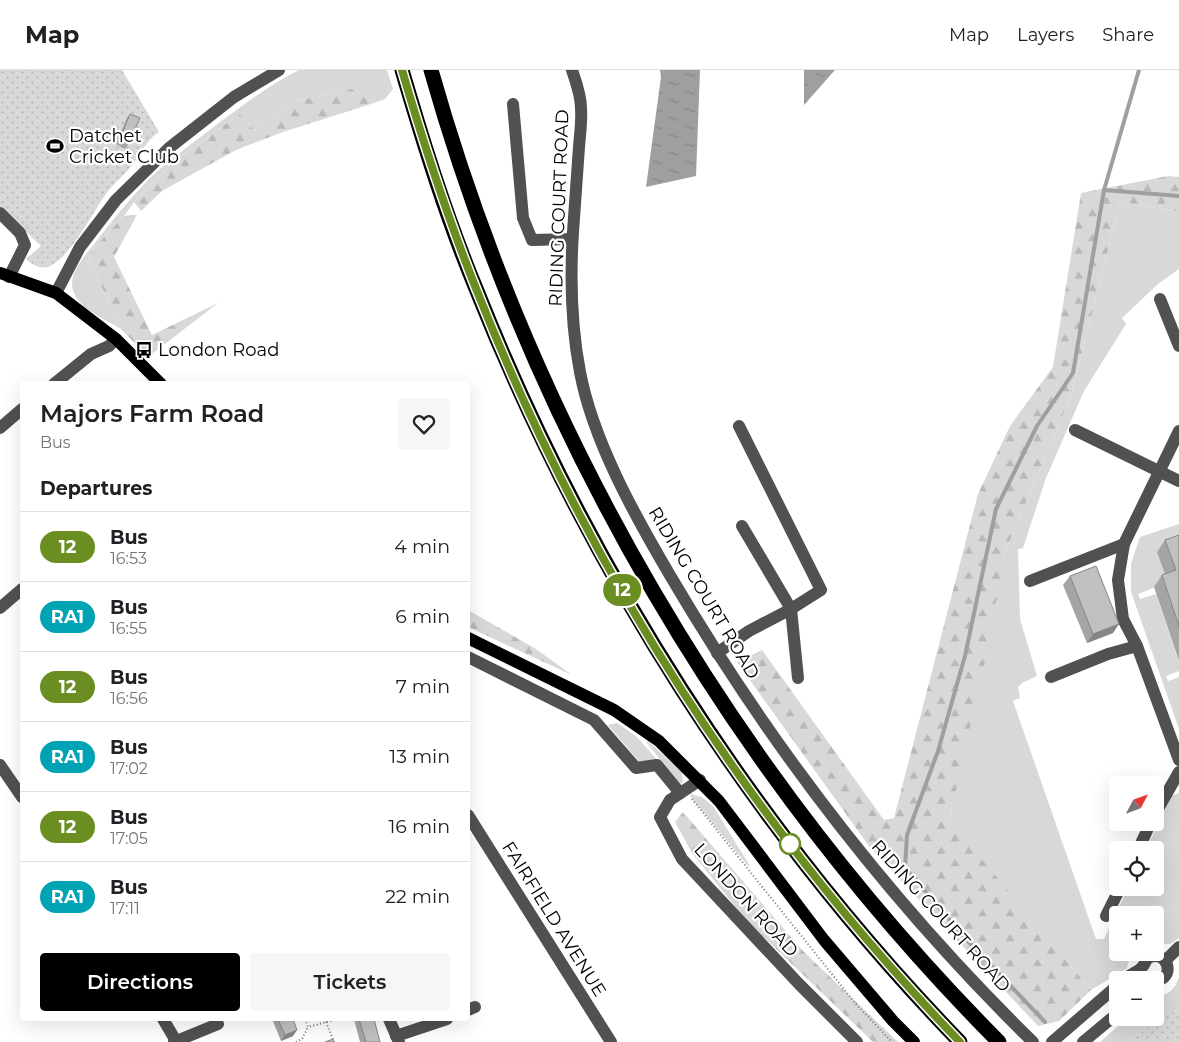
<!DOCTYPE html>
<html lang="en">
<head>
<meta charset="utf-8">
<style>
	body { margin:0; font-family:Montserrat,sans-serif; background:#f6f6f6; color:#202124; height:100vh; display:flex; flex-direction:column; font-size:19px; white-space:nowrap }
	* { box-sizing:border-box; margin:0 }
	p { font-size:16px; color:#757577 }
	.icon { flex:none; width:28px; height:28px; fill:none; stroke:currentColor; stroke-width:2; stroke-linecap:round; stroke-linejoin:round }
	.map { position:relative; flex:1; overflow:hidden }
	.panel { position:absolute; left:20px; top:311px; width:450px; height:640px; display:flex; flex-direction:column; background:#fff; border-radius:5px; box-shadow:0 5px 20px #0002 }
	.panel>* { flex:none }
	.badge { padding:0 10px; border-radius:16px; font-size:18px; line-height:32px }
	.needle { width:32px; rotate:49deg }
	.controls { position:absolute; left:1109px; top:706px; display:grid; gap:10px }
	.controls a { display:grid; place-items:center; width:55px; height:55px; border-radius:5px; background:#fff; box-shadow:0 5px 20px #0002; font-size:25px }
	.map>.badge { position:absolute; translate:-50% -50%; box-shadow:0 0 0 2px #fff }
	h2 { padding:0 20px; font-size:19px; line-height:45px }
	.round { display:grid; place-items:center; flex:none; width:52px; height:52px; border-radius:5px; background:#f6f6f6 }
	.overview { display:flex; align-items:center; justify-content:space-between; height:85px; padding:0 20px }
	h1 { font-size:24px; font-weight:600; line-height:38px }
	.action { display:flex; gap:10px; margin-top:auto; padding:10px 20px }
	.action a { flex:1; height:58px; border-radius:5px; background:#000; color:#fff; font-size:20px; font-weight:600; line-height:58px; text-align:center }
	.action a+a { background:#f6f6f6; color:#202124 }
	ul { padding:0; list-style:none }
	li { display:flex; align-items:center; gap:15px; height:70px; padding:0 20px; border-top:1px solid #e0e0e0 }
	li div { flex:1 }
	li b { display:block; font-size:19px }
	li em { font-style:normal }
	li .badge { min-width:55px; font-weight:700; text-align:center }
	header { display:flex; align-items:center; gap:30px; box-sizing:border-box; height:70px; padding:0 25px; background:#fff; border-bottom:1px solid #e0e0e0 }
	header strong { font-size:24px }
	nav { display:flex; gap:28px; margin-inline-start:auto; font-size:18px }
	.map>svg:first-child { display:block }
	.grass { fill:#d8d8d8 }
	.forest { fill:url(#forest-firs) }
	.park { fill:url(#park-dots) }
	.water { fill:url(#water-ripples) }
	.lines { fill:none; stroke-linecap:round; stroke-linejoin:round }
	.stream { stroke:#9f9f9f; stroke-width:4 }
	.path { stroke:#737373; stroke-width:2; stroke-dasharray:1 2.5; stroke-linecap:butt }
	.minor { stroke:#515151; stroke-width:12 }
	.major { stroke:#000; stroke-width:12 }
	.highway { stroke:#000; stroke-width:15 }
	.wall { fill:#a5a5a5 }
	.shaded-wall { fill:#868686 }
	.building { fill:#c0c0c0; stroke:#868686 }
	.line-casing { stroke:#fff; stroke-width:11 }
	.line { stroke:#6b8e23; stroke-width:8 }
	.stop-dot { fill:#fff; stroke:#6b8e23; stroke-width:2.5 }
	.labels { text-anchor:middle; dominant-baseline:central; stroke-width:4.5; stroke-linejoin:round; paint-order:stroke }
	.poi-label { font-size:18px; fill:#000; stroke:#fff; text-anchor:start }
	.street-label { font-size:18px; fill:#000; stroke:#fff }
</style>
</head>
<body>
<header>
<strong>Map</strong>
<nav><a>Map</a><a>Layers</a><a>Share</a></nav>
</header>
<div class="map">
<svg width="1179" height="972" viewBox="0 0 1179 972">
	<defs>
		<pattern id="forest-firs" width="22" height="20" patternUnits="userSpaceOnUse" patternTransform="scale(1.25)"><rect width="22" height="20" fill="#d8d8d8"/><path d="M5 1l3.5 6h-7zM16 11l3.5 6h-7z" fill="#b8b8b8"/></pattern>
		<pattern id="park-dots" width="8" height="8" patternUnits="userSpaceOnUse" patternTransform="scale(1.25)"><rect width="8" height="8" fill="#d8d8d8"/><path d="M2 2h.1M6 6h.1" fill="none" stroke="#b8b8b8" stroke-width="1.8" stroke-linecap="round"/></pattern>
		<pattern id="water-ripples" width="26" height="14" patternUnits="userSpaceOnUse" patternTransform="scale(1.25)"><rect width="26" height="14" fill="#9f9f9f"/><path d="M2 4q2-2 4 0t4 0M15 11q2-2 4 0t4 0" fill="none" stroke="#878787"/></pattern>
	</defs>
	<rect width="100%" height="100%" fill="#fff"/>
	<g class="grass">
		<path d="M 299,0 L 387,0 L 393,19 L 385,29 L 374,33 L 352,19 L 297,31 L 254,60 L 240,44 L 173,92 L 134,132 L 124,146 L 93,179 L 89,189 L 121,259 C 104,248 74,238 72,215 C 71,201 86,184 95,173 C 111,152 128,131 146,112 C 168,90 196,71 220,52 C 246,33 271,14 299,0 Z"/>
		<polygon points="1120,132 1179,142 1179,199 1158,214 1122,248 1126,254 1084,321 1046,408 1023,478 1018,479 1020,549 1037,606 1022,613 1018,617 1020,628 1013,631 1096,869 1104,869 1128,818 1155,818 1155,780 1146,780 1171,726 1179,723 1179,868 1170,874 1155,874 1155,845 1118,845 1118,882 1133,883 1130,885 1127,898 1091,920 949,751 1003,487 1071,326"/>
		<polygon points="1179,454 1179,474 1168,512 1138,524 1140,529 1156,524 1179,592 1179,601 1166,606 1168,611 1179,607 1179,659 1131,522 1131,494 1140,467"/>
		<polygon points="617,653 637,667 658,691 642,695 608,655"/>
		<polygon points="648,671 682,702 683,712 680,714 646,672"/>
		<polygon points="691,724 702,727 713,736 750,796 748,796 690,726"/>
		<path d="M 1179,907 L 1179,939 L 1158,949 L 1129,972 L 1100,972 L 1127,948 L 1155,948 L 1155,927 C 1168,925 1175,920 1179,907 Z"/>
	</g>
	<g class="forest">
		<polygon points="352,19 374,33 283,62 236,80 162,121 141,141 134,132 173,92 240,44 254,60 297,31"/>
		<polygon points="1168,106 1179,107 1179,142 1120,132 1071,326 1003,487 990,570 949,750 1091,920 1059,951 1038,956 871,779 737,592 762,580 884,750 894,748 978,424 1010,356 1053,297 1081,123"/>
		<polygon points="137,145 114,187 152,265 218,233 148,287 121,259 89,189 93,179 124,146"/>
		<polygon points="468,540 536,579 572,605 468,557"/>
		<polygon points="683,742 803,881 898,972 873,972 746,850 692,783 675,752"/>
	</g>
	<g class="park">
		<path d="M 0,0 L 122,0 L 159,62 C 147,69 141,84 132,95 C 126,104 116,111 109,120 C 94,139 71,187 50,196 C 41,200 33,195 26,189 L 41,176 L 0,137 Z"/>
		<polygon points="1179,939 1179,972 1129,972 1158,949"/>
	</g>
	<g class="water">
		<polygon points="660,0 700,0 696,106 646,117 661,7"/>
		<polygon points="804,0 835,0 804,35"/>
	</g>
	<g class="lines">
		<g class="stream">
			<polyline points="1104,120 1179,126"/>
			<polyline points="1045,952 966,869 905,798 907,765 938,681 965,586 996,439 1037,356 1073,303 1104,120 1139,0"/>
		</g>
		<g class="path">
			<polyline points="692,729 855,933 892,972"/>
			<polyline points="305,949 308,957 338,949"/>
			<polyline points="326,952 334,972"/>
			<polyline points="296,972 302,969 308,957"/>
		</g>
		<g class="minor">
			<path d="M 572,0 C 576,12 581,25 581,38 C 582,51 580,64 579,77 C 577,105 575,134 573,162 C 570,209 571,255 580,302 C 593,371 635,446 671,507 C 771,677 892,834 1033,972"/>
			<polyline points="513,34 523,148 532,170 572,169"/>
			<polyline points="0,143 20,163 25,175 9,207"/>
			<polyline points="56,223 80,177 116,130 169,78 234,27 279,0"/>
			<polyline points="1160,229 1179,276"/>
			<polyline points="54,314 91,284 109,276 116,269"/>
			<polyline points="0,358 22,339"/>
			<polyline points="1075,360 1179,411"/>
			<polyline points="1179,361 1124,474 1118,510 1123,549 1137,576 1179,690"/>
			<polyline points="742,456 791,539 798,608"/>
			<polyline points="1030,511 1124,474"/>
			<polyline points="0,538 22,519"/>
			<polyline points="717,583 749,561 791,539 821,520 739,356"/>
			<polyline points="468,587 594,650 636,698 657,695 680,723"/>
			<polyline points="1051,607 1108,584 1137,576"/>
			<polyline points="0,695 22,727"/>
			<polyline points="700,710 670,730 660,747 682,789 799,914 857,972"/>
			<polyline points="1155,744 1179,702"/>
			<polyline points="468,745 611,972"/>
			<polyline points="1138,780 1151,752"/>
			<polyline points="1106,846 1120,818"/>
			<polyline points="1165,891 1179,877"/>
			<path d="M 1123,910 C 1128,905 1139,902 1143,896 C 1146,893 1145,889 1150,887 C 1167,880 1177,908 1155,911"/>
			<polyline points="468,940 475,937"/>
			<polyline points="163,949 176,971"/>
			<polyline points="389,949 399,972"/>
			<polyline points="396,966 447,949"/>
			<polyline points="174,972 218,954"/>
			<polyline points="1052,972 1118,915"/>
			<polyline points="1083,972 1118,943"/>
		</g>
		<g class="major">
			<polyline points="0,203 56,223 116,269 161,314"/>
			<polyline points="468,568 614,640 659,671 719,731 824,870 893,951 914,972"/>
		</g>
		<g class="highway">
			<path d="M 402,0 C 424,75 447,149 477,221 C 588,499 752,757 960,972"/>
			<path d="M 431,0 C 534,364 732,703 999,972"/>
		</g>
	</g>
	<g class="wall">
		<polygon points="130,44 129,73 125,79 116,74 126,50"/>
		<polygon points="1179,465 1179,591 1154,517 1162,505 1165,504 1157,482 1165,470"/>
		<polygon points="1070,506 1113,563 1087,573 1063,515"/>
		<polygon points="272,949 293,949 293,966 281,971"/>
		<polygon points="354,949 374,949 380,972 360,972"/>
	</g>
	<g class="shaded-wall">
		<polygon points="1119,554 1113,563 1087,573 1093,564"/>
		<polygon points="297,960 293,966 281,971 285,965"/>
	</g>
	<g class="building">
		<polygon points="130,44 140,48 129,73 120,68"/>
		<polygon points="1179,465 1179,556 1162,505 1176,500 1165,470"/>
		<polygon points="1096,496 1119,554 1093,564 1070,506"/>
		<polygon points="278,949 293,949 297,960 285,965"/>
		<polygon points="359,949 374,949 380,972 366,972"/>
		<polygon points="333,969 334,972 325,972"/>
	</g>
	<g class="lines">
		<g class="line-casing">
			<path id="line" d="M 402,0 C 424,75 448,149 477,221 C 587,499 752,757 960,972"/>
		</g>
		<use href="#line" class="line"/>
	</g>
	<defs>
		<g id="stadium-bare" transform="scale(1.35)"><path d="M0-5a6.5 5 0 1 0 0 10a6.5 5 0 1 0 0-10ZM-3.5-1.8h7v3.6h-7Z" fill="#000" stroke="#fff" stroke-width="2.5" paint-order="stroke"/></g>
		<g id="bus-bare" transform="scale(1.35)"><path d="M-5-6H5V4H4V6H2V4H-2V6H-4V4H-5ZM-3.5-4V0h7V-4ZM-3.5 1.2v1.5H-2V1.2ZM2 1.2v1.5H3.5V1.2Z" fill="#000" stroke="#fff" stroke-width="2.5" paint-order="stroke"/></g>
	</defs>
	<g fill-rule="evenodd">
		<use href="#stadium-bare" x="55" y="76"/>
		<use href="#bus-bare" x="144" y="280"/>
	</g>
	<circle class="stop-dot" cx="790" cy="774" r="10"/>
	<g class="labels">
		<g class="poi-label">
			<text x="69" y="66">Datchet<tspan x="69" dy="21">Cricket Club</tspan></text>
			<text x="158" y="280">London Road</text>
		</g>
		<g class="street-label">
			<text transform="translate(559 138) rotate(-88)">RIDING COURT ROAD</text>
			<text transform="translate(704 523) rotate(59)">RIDING COURT ROAD</text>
			<text transform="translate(746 830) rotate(48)">LONDON ROAD</text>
			<text transform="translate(941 846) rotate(48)">RIDING COURT ROAD</text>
			<text transform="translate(554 849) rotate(58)">FAIRFIELD AVENUE</text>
		</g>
	</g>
</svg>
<div class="controls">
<a><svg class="needle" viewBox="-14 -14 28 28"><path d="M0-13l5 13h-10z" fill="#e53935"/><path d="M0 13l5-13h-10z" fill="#757577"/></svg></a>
<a><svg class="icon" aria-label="locate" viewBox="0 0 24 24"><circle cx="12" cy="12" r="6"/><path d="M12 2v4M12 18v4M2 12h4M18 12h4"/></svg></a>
<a>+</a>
<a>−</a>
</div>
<b class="badge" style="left:622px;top:520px;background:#6b8e23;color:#fff">12</b>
<section class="panel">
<div class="overview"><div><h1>Majors Farm Road</h1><p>Bus</p></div><a class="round"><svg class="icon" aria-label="heart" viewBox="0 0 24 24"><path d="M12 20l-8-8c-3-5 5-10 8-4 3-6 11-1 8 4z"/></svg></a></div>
<h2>Departures</h2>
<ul>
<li><span class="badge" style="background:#6b8e23;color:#fff">12</span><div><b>Bus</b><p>16:53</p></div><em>4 min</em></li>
<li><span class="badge" style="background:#00a3b4;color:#fff">RA1</span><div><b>Bus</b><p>16:55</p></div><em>6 min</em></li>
<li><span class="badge" style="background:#6b8e23;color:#fff">12</span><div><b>Bus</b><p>16:56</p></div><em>7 min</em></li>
<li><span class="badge" style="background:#00a3b4;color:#fff">RA1</span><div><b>Bus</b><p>17:02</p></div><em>13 min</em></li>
<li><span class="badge" style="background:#6b8e23;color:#fff">12</span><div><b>Bus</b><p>17:05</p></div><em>16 min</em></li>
<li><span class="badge" style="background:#00a3b4;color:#fff">RA1</span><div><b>Bus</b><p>17:11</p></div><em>22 min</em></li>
</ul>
<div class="action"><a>Directions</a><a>Tickets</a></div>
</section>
</div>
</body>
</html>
